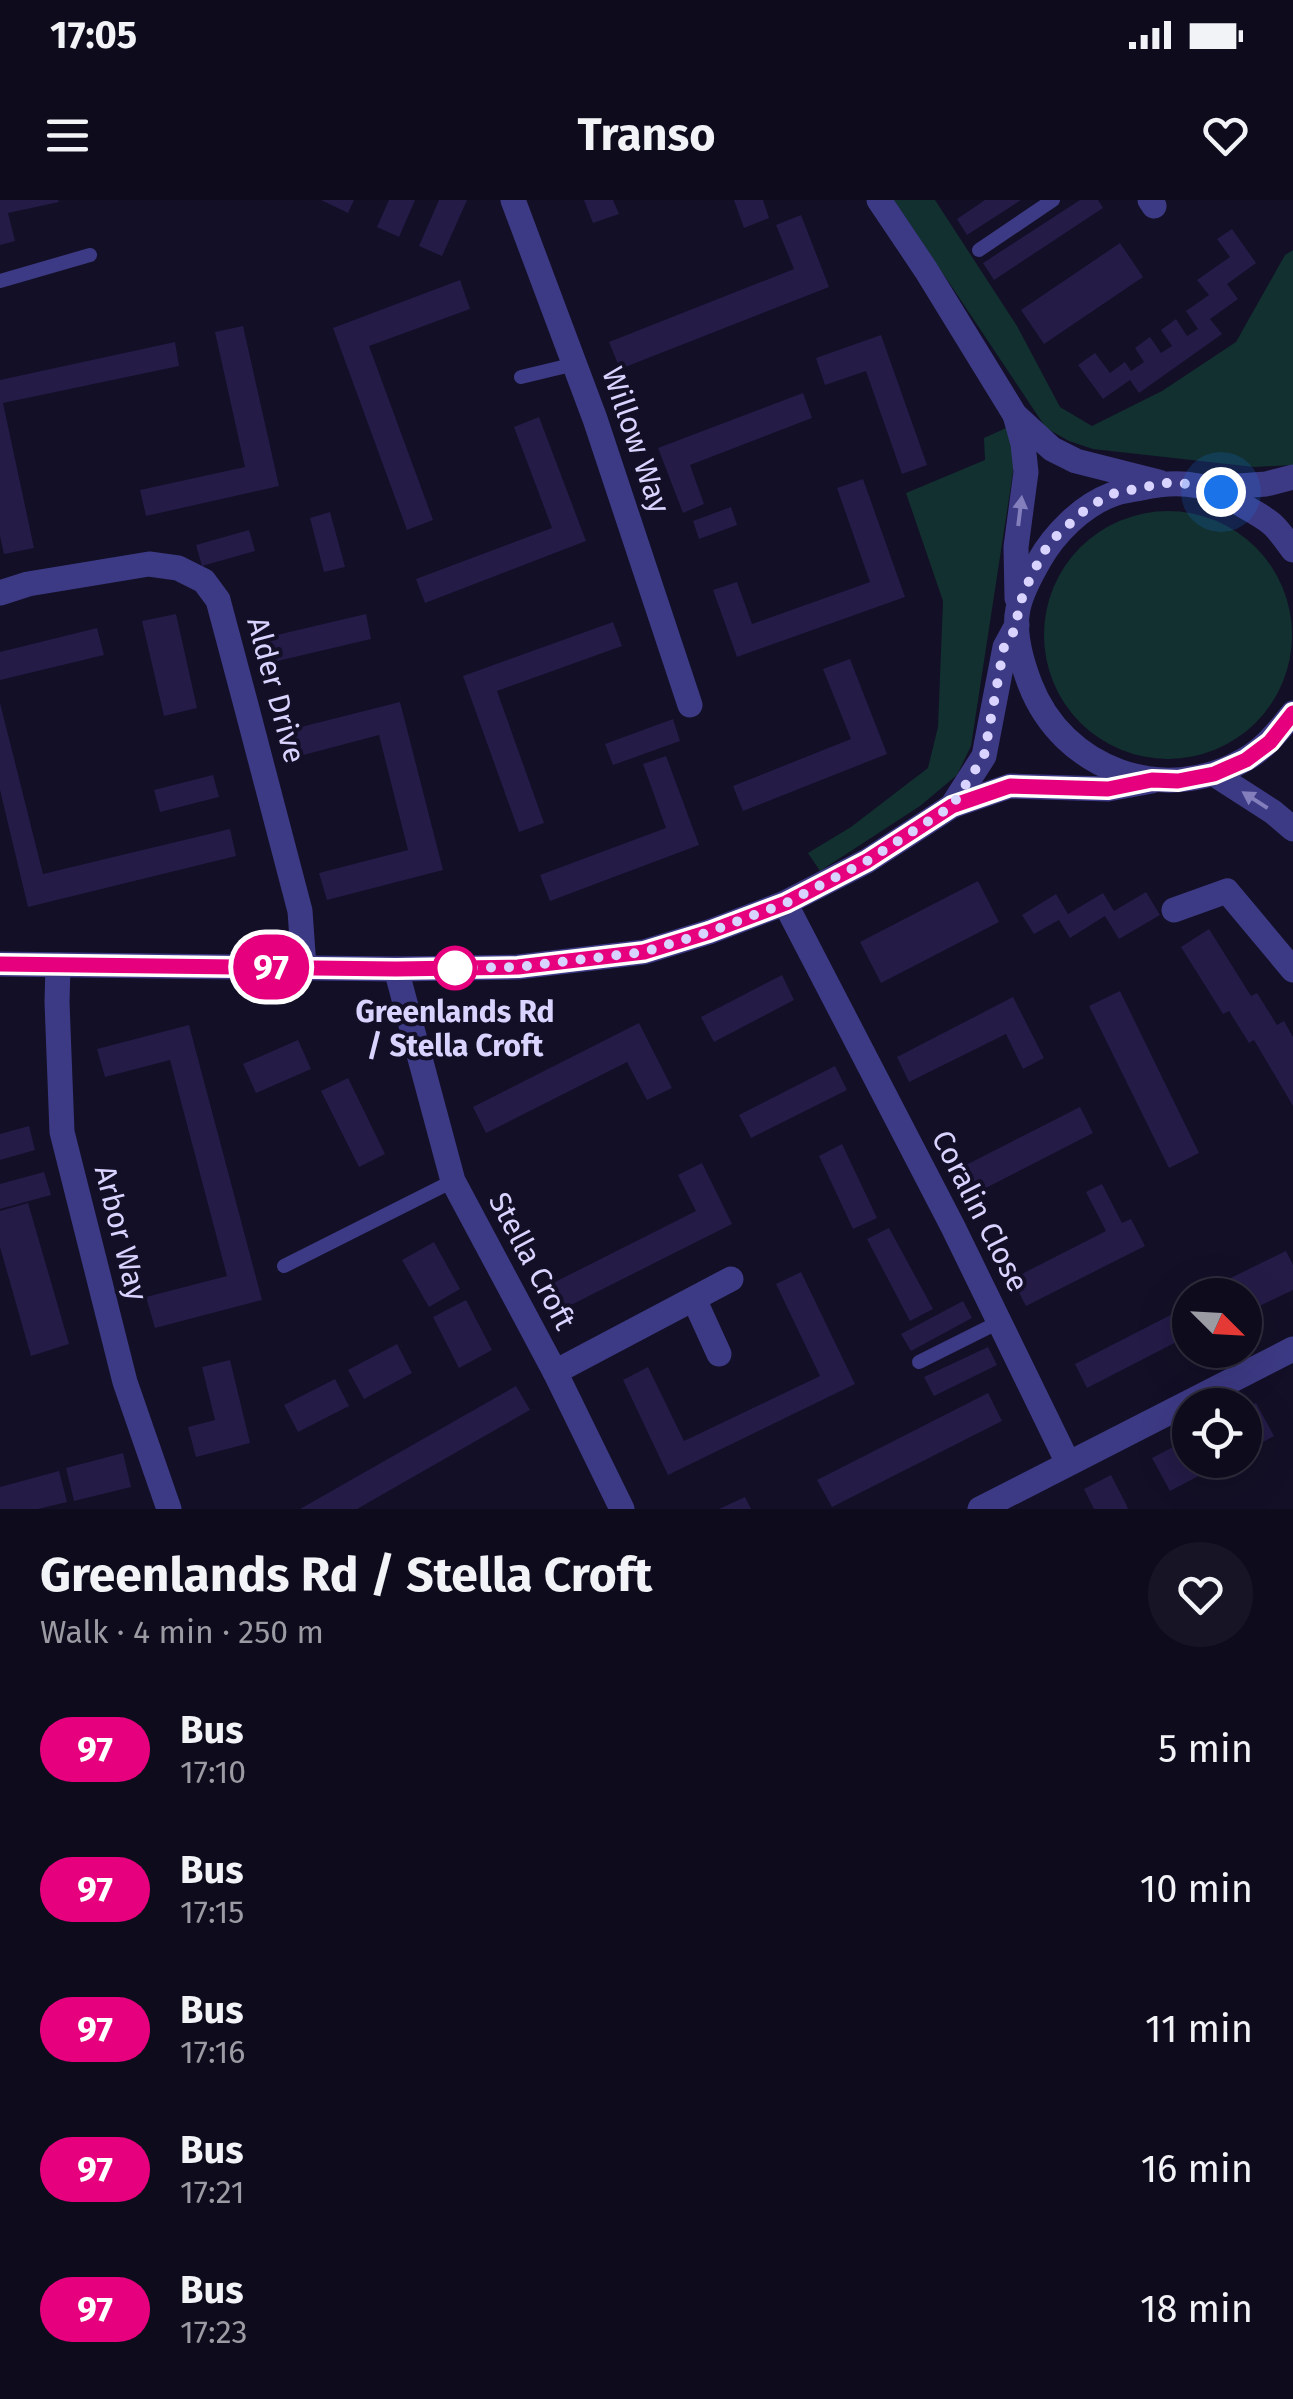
<!DOCTYPE html>
<html lang="en">
<head>
<meta charset="utf-8">
<style>
	body { margin:0; font-family:"Fira Sans",sans-serif; background:#171425; color:#f1f3f6; height:100vh; display:flex; flex-direction:column; font-size:38px; white-space:nowrap }
	* { box-sizing:border-box; margin:0 }
	p { font-size:32px; color:#9b9ba3 }
	.icon { flex:none; width:55px; height:55px; fill:none; stroke:currentColor; stroke-width:2; stroke-linecap:round; stroke-linejoin:round }
	.map { position:relative; height:1309px; overflow:hidden }
	.details { display:flex; flex-direction:column; background:#0e0b1c; flex:1 }
	.details>* { flex:none }
	.badge { padding:0 20px; border-radius:32px; font-size:35px; line-height:65px }
	.needle { width:65px; rotate:114deg }
	.fabs { position:absolute; left:1172px; top:1078px; display:grid; gap:20px }
	.fabs a { display:grid; place-items:center; width:90px; height:90px; border-radius:50%; background:#0e0b1c; box-shadow:0 10px 40px #0002,0 0 0 2px #2e2b3b; font-size:50px }
	.you { position:absolute; width:50px; height:50px; margin:-25px; border:8px solid #fff; border-radius:50%; background:#1a73e8; box-shadow:0 0 0 15px #1a73e833 }
	.map>.badge { position:absolute; translate:-50% -50%; box-shadow:0 0 0 5px #fff }
	.round { display:grid; place-items:center; flex:none; width:105px; height:105px; border-radius:52px; background:#171425 }
	.summary { display:flex; align-items:center; justify-content:space-between; height:170px; padding:0 40px }
	h1 { font-size:48px; font-weight:700; line-height:75px }
	ul { padding:0; list-style:none }
	li { display:flex; align-items:center; gap:30px; height:140px; padding:0 40px }
	li div { flex:1 }
	li b { display:block; font-size:38px }
	li em { font-style:normal }
	li .badge { min-width:110px; font-weight:700; text-align:center }
	.status { display:flex; justify-content:space-between; align-items:center; height:70px; padding:0 50px; background:#0e0b1c; direction:ltr }
	.status svg { height:28px; fill:currentColor }
	header { display:flex; justify-content:space-between; align-items:center; height:130px; padding:0 40px; background:#0e0b1c; font-size:45px; font-weight:700 }
	.map>svg:first-child { display:block }
	.grass { fill:#12302f }
	.building { fill:#241b47 }
	.lines { fill:none; stroke-linecap:round; stroke-linejoin:round }
	.service { stroke:#3d3a85; stroke-width:14 }
	.minor { stroke:#3d3a85; stroke-width:25 }
	.tertiary { stroke:#3d3a85; stroke-width:25 }
	.oneway { fill:#837fbc }
	.line-casing { stroke:#fff; stroke-width:22 }
	.line { stroke:#e6007e; stroke-width:15 }
	.walk { stroke:#d9d4ff; stroke-width:10; stroke-dasharray:0 18 }
	.stop-dot { fill:#fff; stroke:#e6007e; stroke-width:5 }
	.labels { text-anchor:middle; dominant-baseline:central; stroke-width:8; stroke-linejoin:round; paint-order:stroke }
	.street-label { font-size:30px; fill:#d9d4ff; stroke:#130f26 }
	.stop-label { font-size:30px; font-weight:bold; fill:#d9d4ff; stroke:#130f26 }
</style>
</head>
<body>
<div class="status"><b>17:05</b><svg viewBox="0 0 49 12"><path d="M0 12V9h3v3zM5 12V6h3v6zM10 12V3h3v9zM15 12V0h3v12zM26 1h20v11H26zM47 4h2v5h-2z"/></svg></div>
<header><svg class="icon" aria-label="menu" viewBox="0 0 24 24"><path d="M4 6h16M4 12h16M4 18h16"/></svg>Transo<svg class="icon" aria-label="heart" viewBox="0 0 24 24"><path d="M12 20l-8-8c-3-5 5-10 8-4 3-6 11-1 8 4z"/></svg></header>
<div class="map">
<svg width="1293" height="1309" viewBox="0 0 1293 1309">
	<rect width="100%" height="100%" fill="#130f26"/>
	<g class="grass">
		<polygon points="894,0 935,0 1017,126 1060,207 1092,226 1162,191 1236,142 1285,55 1293,50 1293,265 1254,267 1093,249 1069,241 1046,228"/>
		<polygon points="1006,228 1013,253 1013,272 971,546 957,575 920,606 820,671 808,653 851,627 928,568 938,527 943,401 906,293 985,260 984,238"/>
		<circle cx="1168" cy="435" r="124"/>
	</g>
	<g class="building">
		<polygon points="0,0 58,0 59,2 8,13 15,41 0,45"/>
		<polygon points="321,0 354,0 348,13"/>
		<polygon points="389,0 415,0 399,37 377,27"/>
		<polygon points="439,0 467,0 442,56 419,46"/>
		<polygon points="584,0 613,0 619,14 593,23"/>
		<polygon points="734,0 763,0 769,18 744,28"/>
		<polygon points="985,0 1021,0 967,35 957,19"/>
		<polygon points="1080,0 1098,0 1103,8 994,80 983,63"/>
		<polygon points="801,15 829,87 620,169 609,142 794,69 776,25"/>
		<polygon points="1232,29 1256,63 1227,84 1238,99 1210,119 1222,134 1139,193 1130,180 1103,199 1078,165 1095,153 1110,173 1125,162 1131,171 1144,162 1135,148 1150,137 1161,153 1172,146 1161,130 1176,119 1187,136 1198,129 1186,111 1209,95 1197,80 1230,57 1217,39"/>
		<polygon points="1120,43 1143,77 1044,144 1021,110"/>
		<polygon points="460,80 470,109 369,146 433,320 407,330 333,128"/>
		<polygon points="243,126 279,286 146,316 140,290 245,267 215,132"/>
		<polygon points="881,135 927,265 902,274 866,171 825,185 816,158"/>
		<polygon points="175,142 179,166 3,203 34,348 4,354 0,336 0,180"/>
		<polygon points="803,193 812,218 690,265 704,304 683,313 658,248"/>
		<polygon points="539,217 586,341 425,403 416,379 552,328 514,227"/>
		<polygon points="863,279 905,397 737,457 713,390 737,382 752,424 870,382 837,288"/>
		<polygon points="731,307 737,325 699,339 693,321"/>
		<polygon points="330,312 345,367 324,372 310,318"/>
		<polygon points="249,330 255,351 202,366 196,345"/>
		<polygon points="176,414 197,508 164,516 142,421"/>
		<polygon points="366,414 371,439 269,463 264,438"/>
		<polygon points="613,422 622,446 497,491 544,623 519,632 463,476"/>
		<polygon points="97,428 104,455 0,480 0,452"/>
		<polygon points="850,459 887,554 743,611 733,586 851,539 823,469"/>
		<polygon points="400,502 443,670 327,700 319,673 408,650 379,535 292,558 285,531"/>
		<polygon points="0,503 43,674 230,629 236,656 28,707 0,590"/>
		<polygon points="673,519 680,541 613,565 605,544"/>
		<polygon points="666,556 699,645 550,701 540,675 666,628 643,564"/>
		<polygon points="213,575 219,597 160,612 154,590"/>
		<polygon points="978,681 999,722 881,783 860,742"/>
		<polygon points="1146,692 1160,715 1119,739 1105,716 1070,738 1059,720 1034,734 1022,715 1056,694 1068,714 1103,693 1114,711"/>
		<polygon points="1209,729 1251,796 1257,793 1277,825 1284,821 1293,837 1293,906 1254,840 1249,843 1229,811 1223,814 1181,747"/>
		<polygon points="782,775 794,800 714,842 701,817"/>
		<polygon points="1120,791 1199,953 1169,968 1089,806"/>
		<polygon points="1013,797 1044,858 1023,869 1006,834 909,882 897,857"/>
		<polygon points="639,823 672,888 647,900 627,862 486,933 473,907"/>
		<polygon points="189,825 262,1100 155,1128 146,1097 227,1076 170,860 105,877 97,849"/>
		<polygon points="298,840 311,869 256,893 243,864"/>
		<polygon points="835,866 847,890 751,938 739,915"/>
		<polygon points="348,878 385,954 359,967 321,891"/>
		<polygon points="1080,907 1093,933 978,992 964,966"/>
		<polygon points="29,926 35,950 0,960 0,934"/>
		<polygon points="842,944 877,1018 853,1029 819,956"/>
		<polygon points="702,963 732,1024 563,1109 551,1084 696,1011 678,975"/>
		<polygon points="44,972 51,995 0,1009 0,984"/>
		<polygon points="1102,984 1122,1023 1131,1019 1145,1046 1026,1106 1012,1079 1106,1031 1086,992"/>
		<polygon points="28,1003 69,1144 31,1156 0,1047 0,1011"/>
		<polygon points="889,1028 933,1109 910,1121 867,1039"/>
		<polygon points="434,1042 460,1089 429,1107 402,1060"/>
		<polygon points="1286,1051 1293,1065 1293,1090 1245,1113 1245,1095 1216,1095 1212,1087"/>
		<polygon points="801,1072 855,1184 668,1275 623,1180 648,1167 684,1241 820,1176 776,1084"/>
		<polygon points="466,1100 492,1150 459,1168 433,1117"/>
		<polygon points="963,1101 972,1118 911,1151 901,1134"/>
		<polygon points="1190,1105 1190,1135 1087,1188 1075,1164"/>
		<polygon points="397,1144 412,1173 364,1199 348,1170"/>
		<polygon points="988,1147 997,1165 934,1196 924,1177"/>
		<polygon points="230,1160 250,1243 196,1257 188,1227 215,1220 202,1167"/>
		<polygon points="335,1179 349,1206 298,1232 284,1205"/>
		<polygon points="516,1186 530,1210 357,1309 300,1309"/>
		<polygon points="988,1193 1002,1221 832,1307 817,1280"/>
		<polygon points="1256,1203 1274,1236 1245,1252 1245,1209"/>
		<polygon points="1190,1238 1190,1260 1229,1260 1170,1291 1152,1258"/>
		<polygon points="123,1253 131,1287 74,1301 66,1268"/>
		<polygon points="59,1271 67,1302 38,1309 0,1309 0,1287"/>
		<polygon points="1111,1275 1126,1304 1128,1309 1094,1309 1084,1289"/>
		<polygon points="745,1297 751,1309 719,1309"/>
	</g>
	<g class="lines">
		<g class="service">
			<polyline points="979,50 1053,0"/>
			<polyline points="0,81 90,55"/>
			<polyline points="521,177 575,164"/>
			<polyline points="284,1066 453,981"/>
			<polyline points="919,1162 999,1122"/>
		</g>
		<g class="minor">
			<polyline points="513,0 595,219 690,505"/>
			<polyline points="1150,0 1154,6"/>
			<polyline points="0,393 28,384 149,364 178,368 204,381 218,400 246,505 300,711 304,767"/>
			<polyline points="785,703 953,1027 1068,1263"/>
			<polyline points="1174,710 1227,691 1293,770"/>
			<polyline points="58,765 57,802 62,932 125,1182 169,1309"/>
			<polyline points="396,769 453,981 555,1172 622,1309"/>
			<polyline points="694,1099 719,1154"/>
			<polyline points="555,1172 731,1079"/>
			<polyline points="980,1309 1293,1149"/>
		</g>
		<g class="tertiary">
			<polyline points="879,0 926,70 1015,215 1052,249 1076,261 1159,282"/>
			<polyline points="1015,215 1023,244 1026,272 1016,347 1017,398"/>
			<polyline points="1211,288 1266,284 1293,277"/>
			<path d="M 1293,350 C 1287,342 1281,333 1274,326 C 1267,319 1257,314 1249,309 C 1210,285 1186,278 1141,288 C 1131,290 1120,291 1111,295 C 1082,306 1054,334 1039,361 C 1031,375 1021,393 1018,409 C 1013,432 1022,463 1030,484 C 1063,570 1164,606 1244,560 C 1265,549 1278,531 1293,513"/>
			<polyline points="1214,574 1273,612 1293,629"/>
			<polyline points="952,606 984,556 1005,447 1017,425"/>
			<polyline points="0,764 396,769 518,767 644,752 709,732 785,703 867,661 952,606 1010,586 1108,589 1152,581"/>
		</g>
	</g>
	<defs><path id="oneway-solid" d="M-6-.8H1V-3.2L6.5 0L1 3.2V.8H-6Z" transform="scale(2.5)"/></defs>
	<g class="oneway">
		<use href="#oneway-solid" transform="translate(1020 311) rotate(-83)"/>
		<use href="#oneway-solid" transform="translate(1255 600) rotate(-147)"/>
	</g>
	<g class="lines">
		<g class="line-casing">
			<polyline id="line" points="0,764 396,769 518,767 644,752 709,732 786,703 867,661 952,606 1010,586 1108,589 1152,580 1178,581 1214,574 1246,560 1270,542 1293,513"/>
		</g>
		<use href="#line" class="line"/>
		<polyline class="walk" points="455,768 518,767 644,752 709,732 786,703 867,661 952,606 984,556 1004,447 1017,426 1018,408 1031,376 1049,343 1087,308 1112,294 1164,283 1193,284 1221,292"/>
	</g>
	<circle class="stop-dot" cx="455" cy="768" r="20"/>
	<g class="labels">
		<g class="street-label">
			<text transform="translate(636 240) rotate(71)">Willow Way</text>
			<text transform="translate(276 490) rotate(75)">Alder Drive</text>
			<text transform="translate(980 1011) rotate(63)">Coralin Close</text>
			<text transform="translate(121 1033) rotate(76)">Arbor Way</text>
			<text transform="translate(532 1061) rotate(62)">Stella Croft</text>
		</g>
		<g class="stop-label">
			<text x="455" y="812">Greenlands Rd<tspan x="455" dy="34">/ Stella Croft</tspan></text>
		</g>
	</g>
</svg>
<div class="fabs">
<a><svg class="needle" viewBox="-14 -14 28 28"><path d="M0-13l5 13h-10z" fill="#e53935"/><path d="M0 13l5-13h-10z" fill="#9b9ba3"/></svg></a>
<a><svg class="icon" aria-label="locate" viewBox="0 0 24 24"><circle cx="12" cy="12" r="6"/><path d="M12 2v4M12 18v4M2 12h4M18 12h4"/></svg></a>
</div>
<div class="you" style="left:1221px;top:292px"></div>
<b class="badge" style="left:271px;top:767px;background:#e6007e;color:#fff">97</b>
</div>
<section class="details">
<div class="summary"><div><h1>Greenlands Rd / Stella Croft</h1><p>Walk · 4 min · 250 m</p></div><a class="round"><svg class="icon" aria-label="heart" viewBox="0 0 24 24"><path d="M12 20l-8-8c-3-5 5-10 8-4 3-6 11-1 8 4z"/></svg></a></div>
<ul>
<li><span class="badge" style="background:#e6007e;color:#fff">97</span><div><b>Bus</b><p>17:10</p></div><em>5 min</em></li>
<li><span class="badge" style="background:#e6007e;color:#fff">97</span><div><b>Bus</b><p>17:15</p></div><em>10 min</em></li>
<li><span class="badge" style="background:#e6007e;color:#fff">97</span><div><b>Bus</b><p>17:16</p></div><em>11 min</em></li>
<li><span class="badge" style="background:#e6007e;color:#fff">97</span><div><b>Bus</b><p>17:21</p></div><em>16 min</em></li>
<li><span class="badge" style="background:#e6007e;color:#fff">97</span><div><b>Bus</b><p>17:23</p></div><em>18 min</em></li>
</ul>
</section>
</body>
</html>
